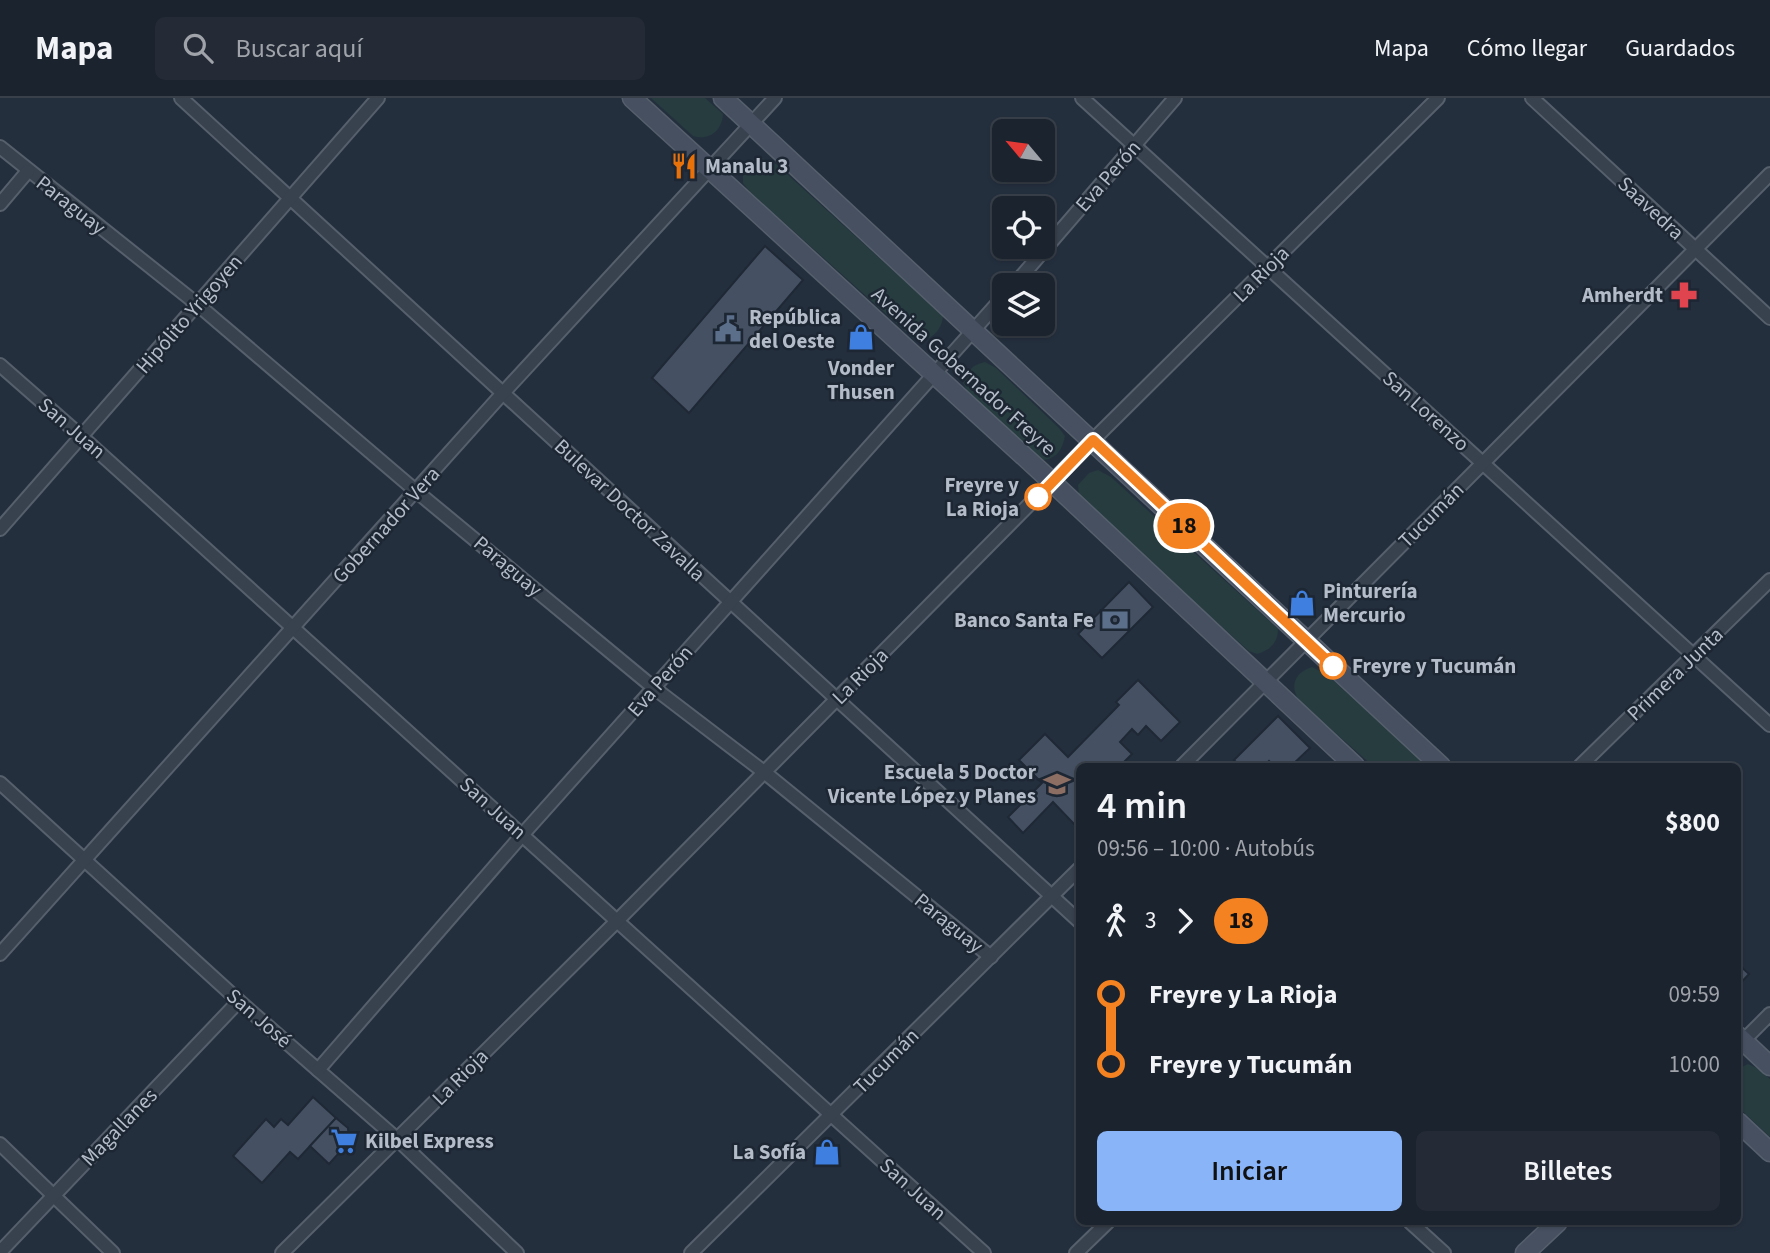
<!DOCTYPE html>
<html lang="es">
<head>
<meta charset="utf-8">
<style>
	body { margin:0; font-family:"Source Sans 3",sans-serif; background:#242b36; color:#f1f3f6; height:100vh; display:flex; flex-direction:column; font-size:26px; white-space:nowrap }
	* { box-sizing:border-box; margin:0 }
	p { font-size:23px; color:#a0a4aa }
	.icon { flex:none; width:38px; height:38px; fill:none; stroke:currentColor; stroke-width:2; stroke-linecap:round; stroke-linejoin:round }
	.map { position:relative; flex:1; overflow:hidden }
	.side { position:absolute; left:1076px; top:665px; width:665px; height:462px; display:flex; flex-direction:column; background:#1b232e; border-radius:10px; box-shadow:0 2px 5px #0004,0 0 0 2px #39404a }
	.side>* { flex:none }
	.badge { padding:0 14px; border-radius:23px; font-size:24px; line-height:46px }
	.needle { width:46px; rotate:299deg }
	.controls { position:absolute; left:992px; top:21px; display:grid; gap:14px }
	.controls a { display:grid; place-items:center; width:63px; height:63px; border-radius:10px; background:#1b232e; box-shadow:0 2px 5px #0004,0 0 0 2px #39404a; font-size:35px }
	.map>.badge { position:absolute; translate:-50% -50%; box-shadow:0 0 0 4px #fff }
	.legs { display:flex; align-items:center; gap:10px; height:77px; padding:0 21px; font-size:23px }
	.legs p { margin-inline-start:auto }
	.summary { display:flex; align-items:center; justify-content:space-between; height:119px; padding:0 21px }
	h1 { font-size:38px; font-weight:600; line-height:52px }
	.cta { display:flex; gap:14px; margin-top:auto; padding:14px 21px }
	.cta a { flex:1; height:80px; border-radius:10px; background:#8ab4f8; color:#111; font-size:28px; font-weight:600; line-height:80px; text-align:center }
	.cta a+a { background:#242b36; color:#f1f3f6 }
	ul { padding:0 21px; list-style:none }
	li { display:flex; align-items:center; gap:24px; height:70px; font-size:26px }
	li i { display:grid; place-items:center; width:10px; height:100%; margin:0 9px; background:currentColor }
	li i::after { content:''; width:18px; height:18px; margin:-9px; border:5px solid; border-radius:50%; background:#1b232e }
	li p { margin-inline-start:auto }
	li:first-child i { background:linear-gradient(#0000 50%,currentColor 0) }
	li:last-child i { background:linear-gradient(currentColor 50%,#0000 0) }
	header { display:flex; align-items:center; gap:42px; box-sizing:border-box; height:98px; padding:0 35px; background:#1b232e; border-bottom:2px solid #39404a }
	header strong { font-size:33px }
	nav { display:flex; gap:38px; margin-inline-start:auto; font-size:24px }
	.search { width:490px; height:63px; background:#242b36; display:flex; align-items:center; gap:18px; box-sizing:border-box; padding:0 24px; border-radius:10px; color:#a0a4aa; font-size:26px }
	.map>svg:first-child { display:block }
	.green { fill:#263c3f }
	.building { fill:#455162; stroke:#1f2835; stroke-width:2 }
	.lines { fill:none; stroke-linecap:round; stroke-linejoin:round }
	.street-casing { stroke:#565f6c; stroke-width:16 }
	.secondary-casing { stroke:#565f6c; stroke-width:21 }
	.street { stroke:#38414e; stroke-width:12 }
	.secondary { stroke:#465061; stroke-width:18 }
	.line-1-casing { stroke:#fff; stroke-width:16 }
	.line-1 { stroke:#f58220; stroke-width:10 }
	.stop-1-dot { fill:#fff; stroke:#f58220; stroke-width:3.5 }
	.labels { text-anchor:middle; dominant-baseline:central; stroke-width:5; stroke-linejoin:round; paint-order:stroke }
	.poi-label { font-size:21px; font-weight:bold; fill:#b4bcc9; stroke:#1d2633; text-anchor:start }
	.street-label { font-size:21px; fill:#b4bcc9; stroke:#1d2633 }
	.stop-label { font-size:21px; font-weight:bold; fill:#b4bcc9; stroke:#1d2633; text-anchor:end }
</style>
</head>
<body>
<header>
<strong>Mapa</strong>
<div class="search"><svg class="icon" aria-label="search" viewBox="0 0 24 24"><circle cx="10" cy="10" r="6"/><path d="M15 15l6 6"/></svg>Buscar aquí</div>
<nav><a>Mapa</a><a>Cómo llegar</a><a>Guardados</a></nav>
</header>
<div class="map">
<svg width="1770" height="1155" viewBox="0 0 1770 1155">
	<rect width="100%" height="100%" fill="#242f3e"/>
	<g class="green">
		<path d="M 651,0 L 705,0 L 723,16 C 722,33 709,43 693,38 Z"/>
		<path d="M 762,60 L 776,66 L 943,218 C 942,231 934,239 922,243 L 913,240 L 750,94 L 743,85 L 743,75 L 753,62 Z"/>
		<path d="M 985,264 L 996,270 L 1059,330 L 1065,338 C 1062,353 1055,363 1039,362 L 970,298 L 963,285 C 968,272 972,267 985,264 Z"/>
		<path d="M 1098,372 L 1111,379 L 1278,531 C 1278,545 1270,552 1257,556 L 1249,553 L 1085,407 L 1079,398 L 1078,387 L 1089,375 Z"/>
		<path d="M 1312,569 L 1326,576 L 1428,668 L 1373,668 L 1300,604 C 1289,588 1294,575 1312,569 Z"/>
		<polygon points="1748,966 1759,971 1770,981 1770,1039 1738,1009 1738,971"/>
	</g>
	<g class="building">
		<polygon points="765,148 803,182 689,315 652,280"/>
		<polygon points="1129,484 1153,509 1102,560 1078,536"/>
		<polygon points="1138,582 1180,624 1161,643 1146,628 1138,637 1132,631 1120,644 1132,656 1120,668 1080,668 1080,725 1074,726 1053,704 1023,735 1008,719 1042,685 1019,662 1045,636 1068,659 1119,607 1116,604"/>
		<polygon points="1278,618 1310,650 1291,668 1274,668 1269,663 1264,668 1240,668 1234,662"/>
		<polygon points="1738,866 1749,876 1738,888"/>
		<polygon points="313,999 336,1020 298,1061 290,1054 262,1085 233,1058 266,1021 274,1029 281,1021 288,1027"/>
		<polygon points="336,1020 348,1030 349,1044 329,1066 310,1048"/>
	</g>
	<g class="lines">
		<g class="street-casing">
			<g id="street">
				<polyline points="181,0 1080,824"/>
				<polyline points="1082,0 1770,627"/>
				<polyline points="1532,0 1770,220"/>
				<polyline points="0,49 197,206 416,393 654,590 764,674 991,859"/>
				<polyline points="0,106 28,73"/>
				<polyline points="1014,187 1175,0"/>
				<polyline points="0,267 82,339 984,1155"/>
				<polyline points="0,431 378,0"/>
				<polyline points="1182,668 1770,76"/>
				<polyline points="1580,668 1770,482"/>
				<polyline points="0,685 239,903 397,1041 517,1155"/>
				<polyline points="0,856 503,295 775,0"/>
				<polyline points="1743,943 1770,916"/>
				<polyline points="318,972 523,736 1004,198"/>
				<polyline points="0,1046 113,1155"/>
				<polyline points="1410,1124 1444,1155"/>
				<polyline points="0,1154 239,903"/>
				<polyline points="282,1155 617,823 1093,342 1438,0"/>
				<polyline points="691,1155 1080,770"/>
				<polyline points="1076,1155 1108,1124"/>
			</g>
		</g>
		<g class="secondary-casing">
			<g id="secondary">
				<polyline points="632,0 1038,371 1355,668"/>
				<polyline points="723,0 1441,668"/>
				<polyline points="1738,938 1770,968"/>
				<polyline points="1738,1024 1770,1054"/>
				<polyline points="1525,1155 1558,1124"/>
			</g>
		</g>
		<use href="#street" class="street"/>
		<use href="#secondary" class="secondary"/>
	</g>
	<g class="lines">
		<g class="line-1-casing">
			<polyline id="line-1" points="1038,399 1093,342 1333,568"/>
		</g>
		<use href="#line-1" class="line-1"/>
	</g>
	<defs>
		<g id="restaurant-bare" transform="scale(2.1)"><path d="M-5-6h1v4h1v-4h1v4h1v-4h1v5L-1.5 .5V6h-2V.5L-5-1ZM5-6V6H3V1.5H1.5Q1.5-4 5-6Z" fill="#e8710a" stroke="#1d2633" stroke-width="2.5" paint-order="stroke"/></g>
		<g id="pharmacy-bare" transform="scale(2.1)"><path d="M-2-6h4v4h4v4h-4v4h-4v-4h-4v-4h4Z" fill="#e0444e" stroke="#1d2633" stroke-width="2.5" paint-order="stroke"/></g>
		<g id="civic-bare" transform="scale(2.1)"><path d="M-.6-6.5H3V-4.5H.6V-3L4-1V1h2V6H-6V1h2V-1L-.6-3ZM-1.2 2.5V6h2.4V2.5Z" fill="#5c6f8a" stroke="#1d2633" stroke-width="2.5" paint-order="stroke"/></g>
		<g id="shop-bare" transform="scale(2.1)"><path d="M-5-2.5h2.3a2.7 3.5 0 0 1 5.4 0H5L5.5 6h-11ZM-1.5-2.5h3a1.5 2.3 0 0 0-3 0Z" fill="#3f7fe0" stroke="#1d2633" stroke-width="2.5" paint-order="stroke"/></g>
		<g id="bank-bare" transform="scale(2.1)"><path d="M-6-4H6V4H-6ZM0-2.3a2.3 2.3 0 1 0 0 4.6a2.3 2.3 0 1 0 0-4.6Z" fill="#5c6f8a" stroke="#1d2633" stroke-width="2.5" paint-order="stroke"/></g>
		<g id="school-bare" transform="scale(2.1)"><path d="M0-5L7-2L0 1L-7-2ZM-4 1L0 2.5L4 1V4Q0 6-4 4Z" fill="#8d6e63" stroke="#1d2633" stroke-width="2.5" paint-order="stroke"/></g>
		<g id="supermarket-bare" transform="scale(2.1)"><path d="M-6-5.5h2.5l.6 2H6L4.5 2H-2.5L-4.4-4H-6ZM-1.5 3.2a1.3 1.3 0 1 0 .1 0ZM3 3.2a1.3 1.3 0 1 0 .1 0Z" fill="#3f7fe0" stroke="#1d2633" stroke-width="2.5" paint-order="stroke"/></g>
	</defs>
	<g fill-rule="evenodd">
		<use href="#restaurant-bare" x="684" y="68"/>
		<use href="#pharmacy-bare" x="1684" y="197"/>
		<use href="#civic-bare" x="728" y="231"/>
		<use href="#shop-bare" x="861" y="239"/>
		<use href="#shop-bare" x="1302" y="505"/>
		<use href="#bank-bare" x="1115" y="522"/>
		<use href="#school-bare" x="1057" y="686"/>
		<use href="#supermarket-bare" x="344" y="1043"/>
		<use href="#shop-bare" x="827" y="1054"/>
	</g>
	<g class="stop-1-dot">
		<circle cx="1038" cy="399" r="12"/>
		<circle cx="1333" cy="568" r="12"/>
	</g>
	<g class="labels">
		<g class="poi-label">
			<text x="705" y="68">Manalu 3</text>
			<text x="1663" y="197" text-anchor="end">Amherdt</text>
			<text x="749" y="219">República<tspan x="749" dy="24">del Oeste</tspan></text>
			<text x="861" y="270" text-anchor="middle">Vonder<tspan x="861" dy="24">Thusen</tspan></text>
			<text x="1323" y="493">Pinturería<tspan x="1323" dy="24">Mercurio</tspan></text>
			<text x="1094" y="522" text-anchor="end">Banco Santa Fe</text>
			<text x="1036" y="674" text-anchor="end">Escuela 5 Doctor<tspan x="1036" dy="24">Vicente López y Planes</tspan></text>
			<text x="365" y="1043">Kilbel Express</text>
			<text x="806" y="1054" text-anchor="end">La Sofía</text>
		</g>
		<g class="street-label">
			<text transform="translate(1108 78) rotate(-49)">Eva Perón</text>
			<text transform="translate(71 107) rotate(38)">Paraguay</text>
			<text transform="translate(1651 110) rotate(43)">Saavedra</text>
			<text transform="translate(1261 176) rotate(-45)">La Rioja</text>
			<text transform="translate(189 216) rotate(-49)">Hipólito Yrigoyen</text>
			<text transform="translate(964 273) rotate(42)">Avenida Gobernador Freyre</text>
			<text transform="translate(1426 313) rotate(42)">San Lorenzo</text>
			<text transform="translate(72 330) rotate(41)">San Juan</text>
			<text transform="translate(630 412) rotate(43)">Bulevar Doctor Zavalla</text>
			<text transform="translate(1431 417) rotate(-45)">Tucumán</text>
			<text transform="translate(386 427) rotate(-48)">Gobernador Vera</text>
			<text transform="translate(508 468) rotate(40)">Paraguay</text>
			<text transform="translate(1675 576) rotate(-44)">Primera Junta</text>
			<text transform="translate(860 578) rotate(-45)">La Rioja</text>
			<text transform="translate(660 583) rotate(-49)">Eva Perón</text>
			<text transform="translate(493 710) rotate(42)">San Juan</text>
			<text transform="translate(949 825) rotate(39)">Paraguay</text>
			<text transform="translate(259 920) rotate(41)">San José</text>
			<text transform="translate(886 963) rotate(-45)">Tucumán</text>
			<text transform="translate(460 979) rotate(-45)">La Rioja</text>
			<text transform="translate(119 1029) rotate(-46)">Magallanes</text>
			<text transform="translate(913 1091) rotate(42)">San Juan</text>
		</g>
		<g class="stop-label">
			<text x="1019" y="387">Freyre y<tspan x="1019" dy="24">La Rioja</tspan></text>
			<text x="1352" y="568" text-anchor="start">Freyre y Tucumán</text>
		</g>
	</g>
</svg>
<div class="controls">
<a><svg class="needle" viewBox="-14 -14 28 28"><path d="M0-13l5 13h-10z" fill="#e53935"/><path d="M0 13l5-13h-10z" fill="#a0a4aa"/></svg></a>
<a><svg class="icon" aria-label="locate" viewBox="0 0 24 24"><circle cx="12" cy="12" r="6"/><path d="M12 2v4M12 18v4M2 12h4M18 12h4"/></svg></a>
<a><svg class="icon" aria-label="layers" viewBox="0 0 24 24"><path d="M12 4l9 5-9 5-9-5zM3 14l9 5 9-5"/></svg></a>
</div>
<b class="badge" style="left:1184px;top:428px;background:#f58220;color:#111">18</b>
<section class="side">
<div class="summary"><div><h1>4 min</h1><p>09:56 – 10:00 · Autobús</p></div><b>$800</b></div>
<div class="legs"><svg class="icon" aria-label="walk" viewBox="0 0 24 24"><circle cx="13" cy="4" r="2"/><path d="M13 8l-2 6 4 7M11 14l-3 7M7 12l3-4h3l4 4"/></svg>3<svg class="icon" aria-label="forward" viewBox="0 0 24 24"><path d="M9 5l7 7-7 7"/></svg><b class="badge" style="background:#f58220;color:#111">18</b></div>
<ul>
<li><i style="color:#f58220"></i><b>Freyre y La Rioja</b><p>09:59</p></li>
<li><i style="color:#f58220"></i><b>Freyre y Tucumán</b><p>10:00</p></li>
</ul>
<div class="cta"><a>Iniciar</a><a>Billetes</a></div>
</section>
</div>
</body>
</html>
